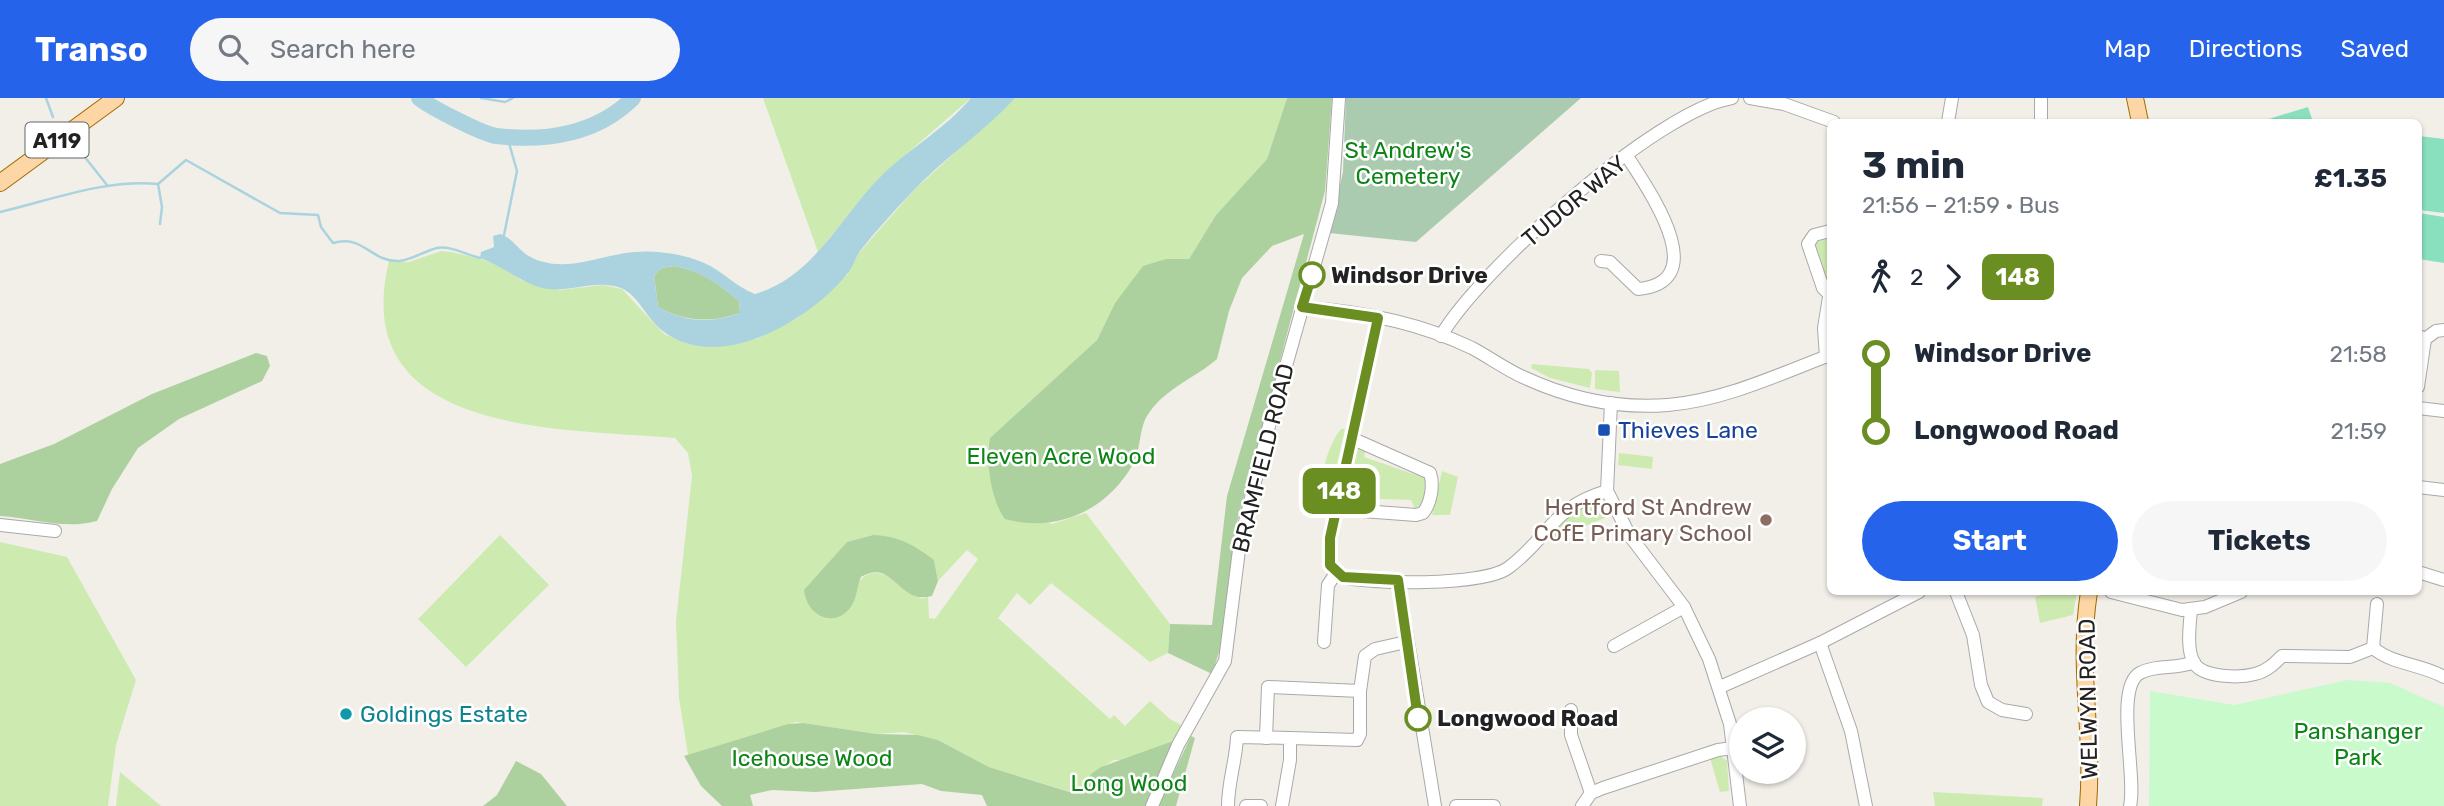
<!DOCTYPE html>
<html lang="en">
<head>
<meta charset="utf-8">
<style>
	body { margin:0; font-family:Rubik,sans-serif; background:#f6f6f7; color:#1f2937; height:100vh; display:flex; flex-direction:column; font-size:26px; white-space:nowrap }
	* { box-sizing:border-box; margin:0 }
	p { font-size:23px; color:#747a83 }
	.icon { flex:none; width:38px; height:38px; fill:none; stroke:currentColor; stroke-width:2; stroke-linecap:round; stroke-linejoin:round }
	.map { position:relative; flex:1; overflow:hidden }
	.sheet { position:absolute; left:1827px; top:21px; width:595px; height:476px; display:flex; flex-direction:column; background:#fff; border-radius:10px; box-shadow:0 2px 5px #0004 }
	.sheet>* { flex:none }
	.badge { padding:0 14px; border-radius:10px; font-size:24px; line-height:46px }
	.fabs { position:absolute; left:1729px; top:609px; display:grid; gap:14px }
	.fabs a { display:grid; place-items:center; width:77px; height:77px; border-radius:50%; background:#fff; box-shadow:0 2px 5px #0004; font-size:35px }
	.map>.badge { position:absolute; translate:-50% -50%; box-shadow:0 0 0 4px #fff }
	.legs { display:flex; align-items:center; gap:10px; height:77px; padding:0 35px; font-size:23px }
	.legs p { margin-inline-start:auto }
	.headline { display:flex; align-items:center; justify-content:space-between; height:119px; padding:0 35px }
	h1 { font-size:38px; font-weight:700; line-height:52px }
	.button { display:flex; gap:14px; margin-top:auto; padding:14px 35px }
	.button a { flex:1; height:80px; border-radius:42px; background:#2563eb; color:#fff; font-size:28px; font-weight:700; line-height:80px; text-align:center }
	.button a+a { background:#f6f6f7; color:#1f2937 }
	ul { padding:0 35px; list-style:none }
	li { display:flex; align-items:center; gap:24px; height:77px; font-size:26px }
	li i { display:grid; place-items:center; width:10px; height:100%; margin:0 9px; background:currentColor }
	li i::after { content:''; width:18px; height:18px; margin:-9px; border:5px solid; border-radius:50%; background:#fff }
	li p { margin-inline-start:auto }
	li:first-child i { background:linear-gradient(#0000 50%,currentColor 0) }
	li:last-child i { background:linear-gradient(currentColor 50%,#0000 0) }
	header { display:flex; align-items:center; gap:42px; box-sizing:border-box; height:98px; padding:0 35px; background:#2563eb; color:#fff }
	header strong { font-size:33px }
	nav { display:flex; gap:38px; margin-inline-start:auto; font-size:24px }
	.search { width:490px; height:63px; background:#f6f6f7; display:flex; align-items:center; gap:18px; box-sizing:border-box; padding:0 24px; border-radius:38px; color:#747a83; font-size:26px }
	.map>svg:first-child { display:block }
	.grass { fill:#cdebb0; fill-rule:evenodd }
	.forest { fill:#add19e }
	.cemetery { fill:#aacbaf }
	.park { fill:#c8facc }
	.pitch { fill:#88e0be }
	.water { fill:#aad3df; fill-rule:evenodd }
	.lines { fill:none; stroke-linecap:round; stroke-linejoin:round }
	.stream { stroke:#aad3df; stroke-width:2.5 }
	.river { stroke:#aad3df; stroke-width:16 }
	.minor-casing { stroke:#a9a9a9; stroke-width:14 }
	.major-casing { stroke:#a06b00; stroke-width:18 }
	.minor { stroke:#fff; stroke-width:12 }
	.major { stroke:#fcd6a4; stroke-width:16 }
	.line-1-casing { stroke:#fff; stroke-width:16 }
	.line-1 { stroke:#6b8e23; stroke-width:10 }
	.stop-1-dot { fill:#fff; stroke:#6b8e23; stroke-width:3.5 }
	.transit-dot { fill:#1a4fb4; stroke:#fff; stroke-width:2.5 }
	.education-dot { fill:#8d6e63; stroke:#fff; stroke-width:2.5 }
	.culture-dot { fill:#0f9aa8; stroke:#fff; stroke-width:2.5 }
	.labels { text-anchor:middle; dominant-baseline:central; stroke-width:5; stroke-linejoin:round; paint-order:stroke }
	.shield { fill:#fff; stroke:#646464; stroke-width:2 }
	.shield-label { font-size:21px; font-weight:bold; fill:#222 }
	.park-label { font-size:23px; fill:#0c8416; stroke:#fff }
	.street-label { font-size:23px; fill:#222; stroke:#fff }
	.stop-label { font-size:23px; font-weight:bold; fill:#222; stroke:#fff; text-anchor:start }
	.transit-label { font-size:23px; fill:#164399; stroke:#fff; text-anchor:start }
	.education-label { font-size:23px; fill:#785e54; stroke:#fff; text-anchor:end }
	.culture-label { font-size:23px; fill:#0d838f; stroke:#fff; text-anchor:start }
</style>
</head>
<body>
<header>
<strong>Transo</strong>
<div class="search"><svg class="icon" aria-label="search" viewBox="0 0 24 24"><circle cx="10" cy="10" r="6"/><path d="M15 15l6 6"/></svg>Search here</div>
<nav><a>Map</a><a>Directions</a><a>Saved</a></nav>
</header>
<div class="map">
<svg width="2444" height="708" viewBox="0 0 2444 708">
	<rect width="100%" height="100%" fill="#f2efe9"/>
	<g class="grass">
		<polygon points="763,0 971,0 881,78 818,154"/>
		<path d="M 1015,0 L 1287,0 L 1267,61 L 1216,117 L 1189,161 L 1166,161 L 1115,205 L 1097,242 L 990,340 L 987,352 L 995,401 L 1052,426 L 1086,415 L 1170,526 L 1168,555 L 1150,564 L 1051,485 L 1030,507 L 1017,495 L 998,520 L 1110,621 L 1114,617 L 1125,628 L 1150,603 L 1170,621 L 1183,628 L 1173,643 L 1124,662 L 1114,662 L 1092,675 L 1077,696 L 989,669 L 938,642 L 903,634 L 877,636 L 796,624 L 688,657 L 679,600 L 676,523 L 692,378 L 688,355 L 675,340 C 563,330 346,339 389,163 L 409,164 L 441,153 L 452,154 L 496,165 L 521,182 L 559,192 L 603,187 L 622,191 L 664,236 L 689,246 L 703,248 L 757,241 L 799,219 L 848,176 L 858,156 L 914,92 ZM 873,437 L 934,462 L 938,483 L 967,452 L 978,461 L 935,521 L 929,520 L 928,499 L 922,501 C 901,488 873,457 856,489 L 805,492 L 847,444 Z"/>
		<polygon points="1830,140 1830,185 1828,187 1812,145"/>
		<polygon points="1532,266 1589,271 1592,275 1590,290 1550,280 1531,270"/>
		<polygon points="1595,272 1619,273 1620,294 1595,291"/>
		<path d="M 1341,331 L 1345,331 L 1325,418 C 1313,397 1326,349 1341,331 Z"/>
		<polygon points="1360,350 1366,351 1364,359 1422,379 1425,373 1427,402 1415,411 1411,402 1354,400 1351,407 1346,404 1344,399 1354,354"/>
		<polygon points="1619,355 1653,359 1652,371 1618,367"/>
		<polygon points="1442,373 1458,379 1450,417 1432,417"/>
		<polygon points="1597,402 1604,405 1607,419 1551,442 1548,440 1548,436 1581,408"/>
		<polygon points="500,437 549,487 466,569 418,521"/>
		<polygon points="0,444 67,459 136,582 116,647 108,708 0,708"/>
		<polygon points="2051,494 2077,494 2073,517 2040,525 2035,499"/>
		<polygon points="1719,657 1727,663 1729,693 1720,694 1710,660"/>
		<polygon points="120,674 161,708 116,708"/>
		<polygon points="1933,694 2043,700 2042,708 1935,708"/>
	</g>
	<g class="forest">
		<path d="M 1287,0 L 1332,0 L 1325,93 L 1235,432 L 1222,545 L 1212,576 L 1168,555 L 1170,526 L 1212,527 L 1227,398 L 1304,136 L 1272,148 L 1242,180 L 1229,213 L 1217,261 C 1195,280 1166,290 1149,315 C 1138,330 1142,350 1133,366 C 1107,413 1056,435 1005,421 C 991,403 985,361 990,340 L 1097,242 L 1115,205 L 1143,168 L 1166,161 L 1189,161 L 1216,117 L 1267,61 Z"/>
		<path d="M 674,168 C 701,173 718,185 739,203 L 740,215 C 712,225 684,224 658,209 L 654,178 L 661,170 Z"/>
		<path d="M 256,255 L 267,258 L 270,268 L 262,283 L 179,321 L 138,350 L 112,391 L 97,423 C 63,432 34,420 0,418 L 0,366 L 54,346 L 152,296 Z"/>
		<path d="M 873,437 C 899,438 914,447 934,462 L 938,483 L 932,498 C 899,508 893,459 861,479 C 857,488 857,499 852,507 C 837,531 807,520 804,492 L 847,444 Z"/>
		<polygon points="803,625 877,636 918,637 938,642 989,669 1076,696 1092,675 1101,669 1173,643 1145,708 987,708 982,697 941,693 922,686 815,694 772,692 750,697 753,708 722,708 701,688 684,658 788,626"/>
		<polygon points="1191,638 1195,640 1176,708 1158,708"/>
		<polygon points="516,663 541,676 567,708 483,708 497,697"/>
	</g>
	<polygon class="cemetery" points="1346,0 1581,0 1416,144 1329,135 1343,74"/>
	<polygon class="park" points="2348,582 2390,585 2444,609 2444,708 2149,708 2150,593 2234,607"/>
	<g class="pitch">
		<polygon points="2308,9 2313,24 2259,24"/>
		<polygon points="2419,38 2444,41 2444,115 2419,112"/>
		<polygon points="2419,115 2444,119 2444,165 2419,161"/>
	</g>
	<path class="water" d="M 971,0 L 1015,0 C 984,34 944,60 913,93 C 895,112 876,133 860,153 C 855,160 853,170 847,176 C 814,217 743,261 689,246 C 646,234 646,201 621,190 C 595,180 568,196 542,190 C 519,184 502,167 480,160 L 481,154 L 494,149 L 493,138 L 500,136 C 518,142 518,158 544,164 C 572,172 606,156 635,154 C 656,152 685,156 704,165 C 723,173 736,189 755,196 C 814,179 841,118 882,77 C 910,50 946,30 971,0 ZM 674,168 C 701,173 718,185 739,203 L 740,215 C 712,226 684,224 658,209 L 654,178 L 661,170 Z"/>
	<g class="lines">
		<g class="stream">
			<polyline points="46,0 53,19"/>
			<polyline points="481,0 505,4 513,0"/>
			<polyline points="76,48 107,87"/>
			<polyline points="158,86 162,109 160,126"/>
			<path d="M 0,114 C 51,102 105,81 158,86 L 186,62 L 280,115 L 318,117 L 321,129 L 333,145 C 364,136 370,164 399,163 C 412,162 424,153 437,150 C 449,147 467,157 480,160"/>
			<polyline points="504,137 517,73 507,38"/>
		</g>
		<path class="river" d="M 419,0 C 430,9 484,37 497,38 C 546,44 597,36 633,0"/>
		<g class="minor-casing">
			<g id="minor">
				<polyline points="1750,0 1784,6 1834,24"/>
				<polyline points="2041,0 2041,24"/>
				<polyline points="1948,24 1952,0"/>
				<path d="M 1601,163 L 1610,164 L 1638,191 C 1715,184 1647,90 1627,58"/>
				<polyline points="1829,196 1823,190 1808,146 1814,137 1830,133"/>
				<path d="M 1302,209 C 1359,213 1420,225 1472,250 C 1489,259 1505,271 1523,279 C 1568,300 1618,311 1668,307 C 1725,302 1777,277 1830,257"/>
				<path d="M 1378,220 L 1330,440 L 1329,462 L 1339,478 C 1368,487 1483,488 1508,470 C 1550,439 1550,410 1607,393"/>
				<path d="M 1441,238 C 1479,172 1658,12 1732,0"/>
				<polyline points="2419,238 2425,241 2436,233 2444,232"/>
				<polyline points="1826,259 1824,230 1830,193"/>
				<polyline points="2418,289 2425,241"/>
				<polyline points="1611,305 1607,393 1630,438 1684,509 1709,561 1730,626 1740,708"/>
				<polyline points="2418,310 2444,313"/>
				<polyline points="2418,389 2444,392"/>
				<path d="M 1336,411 L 1416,417 L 1423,415 C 1431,405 1434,387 1430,375 L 1351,340"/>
				<polyline points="0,427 55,433"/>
				<polyline points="2418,474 2444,482"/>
				<polyline points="1398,482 1435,708"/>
				<polyline points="1956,494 1973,537 1981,587 1988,604 2002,612 2026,616"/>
				<polyline points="2111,494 2182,512 2205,509 2241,494"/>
				<path d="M 2191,511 C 2190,526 2186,551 2194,565 C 2203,580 2240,580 2255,576 C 2267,573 2274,566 2282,558 L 2350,559 L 2373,550 C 2394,567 2421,566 2444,579"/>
				<polyline points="1324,544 1328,487 1336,475"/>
				<polyline points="1820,545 1851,633 1866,708"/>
				<polyline points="1614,548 1684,509"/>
				<polyline points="2373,550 2377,506"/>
				<polyline points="1720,589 1820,545 1919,494"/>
				<polyline points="1571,612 1571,637 1591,695"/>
				<polyline points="1266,640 1268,589 1360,593 1365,558 1375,551 1406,544"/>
				<polyline points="1290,640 1357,642 1360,636 1360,593"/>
				<polyline points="1152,708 1178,647 1225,563 1240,444 1269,328 1332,105 1339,0"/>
				<path d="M 1228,708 C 1228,684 1236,663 1237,639 L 1290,640 L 1290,662 L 1282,708"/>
				<polyline points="1246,708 1261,708"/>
				<polyline points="1456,708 1494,708"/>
				<polyline points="1582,708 1591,695 1603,690 1718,652 1733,650"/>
				<path d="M 2130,708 C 2137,679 2114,589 2140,575 C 2157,566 2176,572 2194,564"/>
			</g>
		</g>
		<g class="major-casing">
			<g id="major">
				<polyline points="2135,0 2140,24"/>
				<polyline points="0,85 116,0"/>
				<path d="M 2088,708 C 2094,634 2077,569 2089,494"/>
			</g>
		</g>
		<use href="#minor" class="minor"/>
		<use href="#major" class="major"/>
	</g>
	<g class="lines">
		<g class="line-1-casing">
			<polyline id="line-1" points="1312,177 1302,209 1378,220 1330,440 1330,467 1343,479 1398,482 1418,620"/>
		</g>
		<use href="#line-1" class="line-1"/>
	</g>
	<g class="stop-1-dot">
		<circle cx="1312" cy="177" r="12"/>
		<circle cx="1418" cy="620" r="12"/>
	</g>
	<rect class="transit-dot" x="1597" y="325" width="14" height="14" rx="3.5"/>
	<circle class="education-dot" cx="1766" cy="422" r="7"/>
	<circle class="culture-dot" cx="346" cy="616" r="7"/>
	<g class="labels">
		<rect class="shield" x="25.5" y="24.5" width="63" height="35" rx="5"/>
		<g class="shield-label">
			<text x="57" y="42">A119</text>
		</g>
		<g class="park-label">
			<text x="1408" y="52">St Andrew's<tspan x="1408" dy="26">Cemetery</tspan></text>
			<text x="1061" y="358">Eleven Acre Wood</text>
			<text x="2358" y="633">Panshanger<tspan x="2358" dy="26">Park</tspan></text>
			<text x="812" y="660">Icehouse Wood</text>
			<text x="1129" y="685">Long Wood</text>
		</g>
		<g class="street-label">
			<text transform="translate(1574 103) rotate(-40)">TUDOR WAY</text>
			<text transform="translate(1263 360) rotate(-76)">BRAMFIELD ROAD</text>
			<text transform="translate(2088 601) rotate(-91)">WELWYN ROAD</text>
		</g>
		<g class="stop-label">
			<text x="1331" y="177">Windsor Drive</text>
			<text x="1437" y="620">Longwood Road</text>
		</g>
		<g class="transit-label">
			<text x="1618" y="332">Thieves Lane</text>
		</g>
		<g class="education-label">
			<text x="1752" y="409">Hertford St Andrew<tspan x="1752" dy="26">CofE Primary School</tspan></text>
		</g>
		<g class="culture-label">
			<text x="360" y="616">Goldings Estate</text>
		</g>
	</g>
</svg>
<div class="fabs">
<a><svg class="icon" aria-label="layers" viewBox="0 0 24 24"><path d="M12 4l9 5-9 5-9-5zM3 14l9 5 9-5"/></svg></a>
</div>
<b class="badge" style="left:1339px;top:393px;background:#6b8e23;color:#fff">148</b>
<section class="sheet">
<div class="headline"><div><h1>3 min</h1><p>21:56 – 21:59 · Bus</p></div><b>£1.35</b></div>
<div class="legs"><svg class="icon" aria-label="walk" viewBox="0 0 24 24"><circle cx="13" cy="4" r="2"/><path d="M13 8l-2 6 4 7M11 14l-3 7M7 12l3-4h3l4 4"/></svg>2<svg class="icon" aria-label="forward" viewBox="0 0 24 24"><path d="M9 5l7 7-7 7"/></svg><b class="badge" style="background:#6b8e23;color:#fff">148</b></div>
<ul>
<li><i style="color:#6b8e23"></i><b>Windsor Drive</b><p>21:58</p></li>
<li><i style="color:#6b8e23"></i><b>Longwood Road</b><p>21:59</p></li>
</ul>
<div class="button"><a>Start</a><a>Tickets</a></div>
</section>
</div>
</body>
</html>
